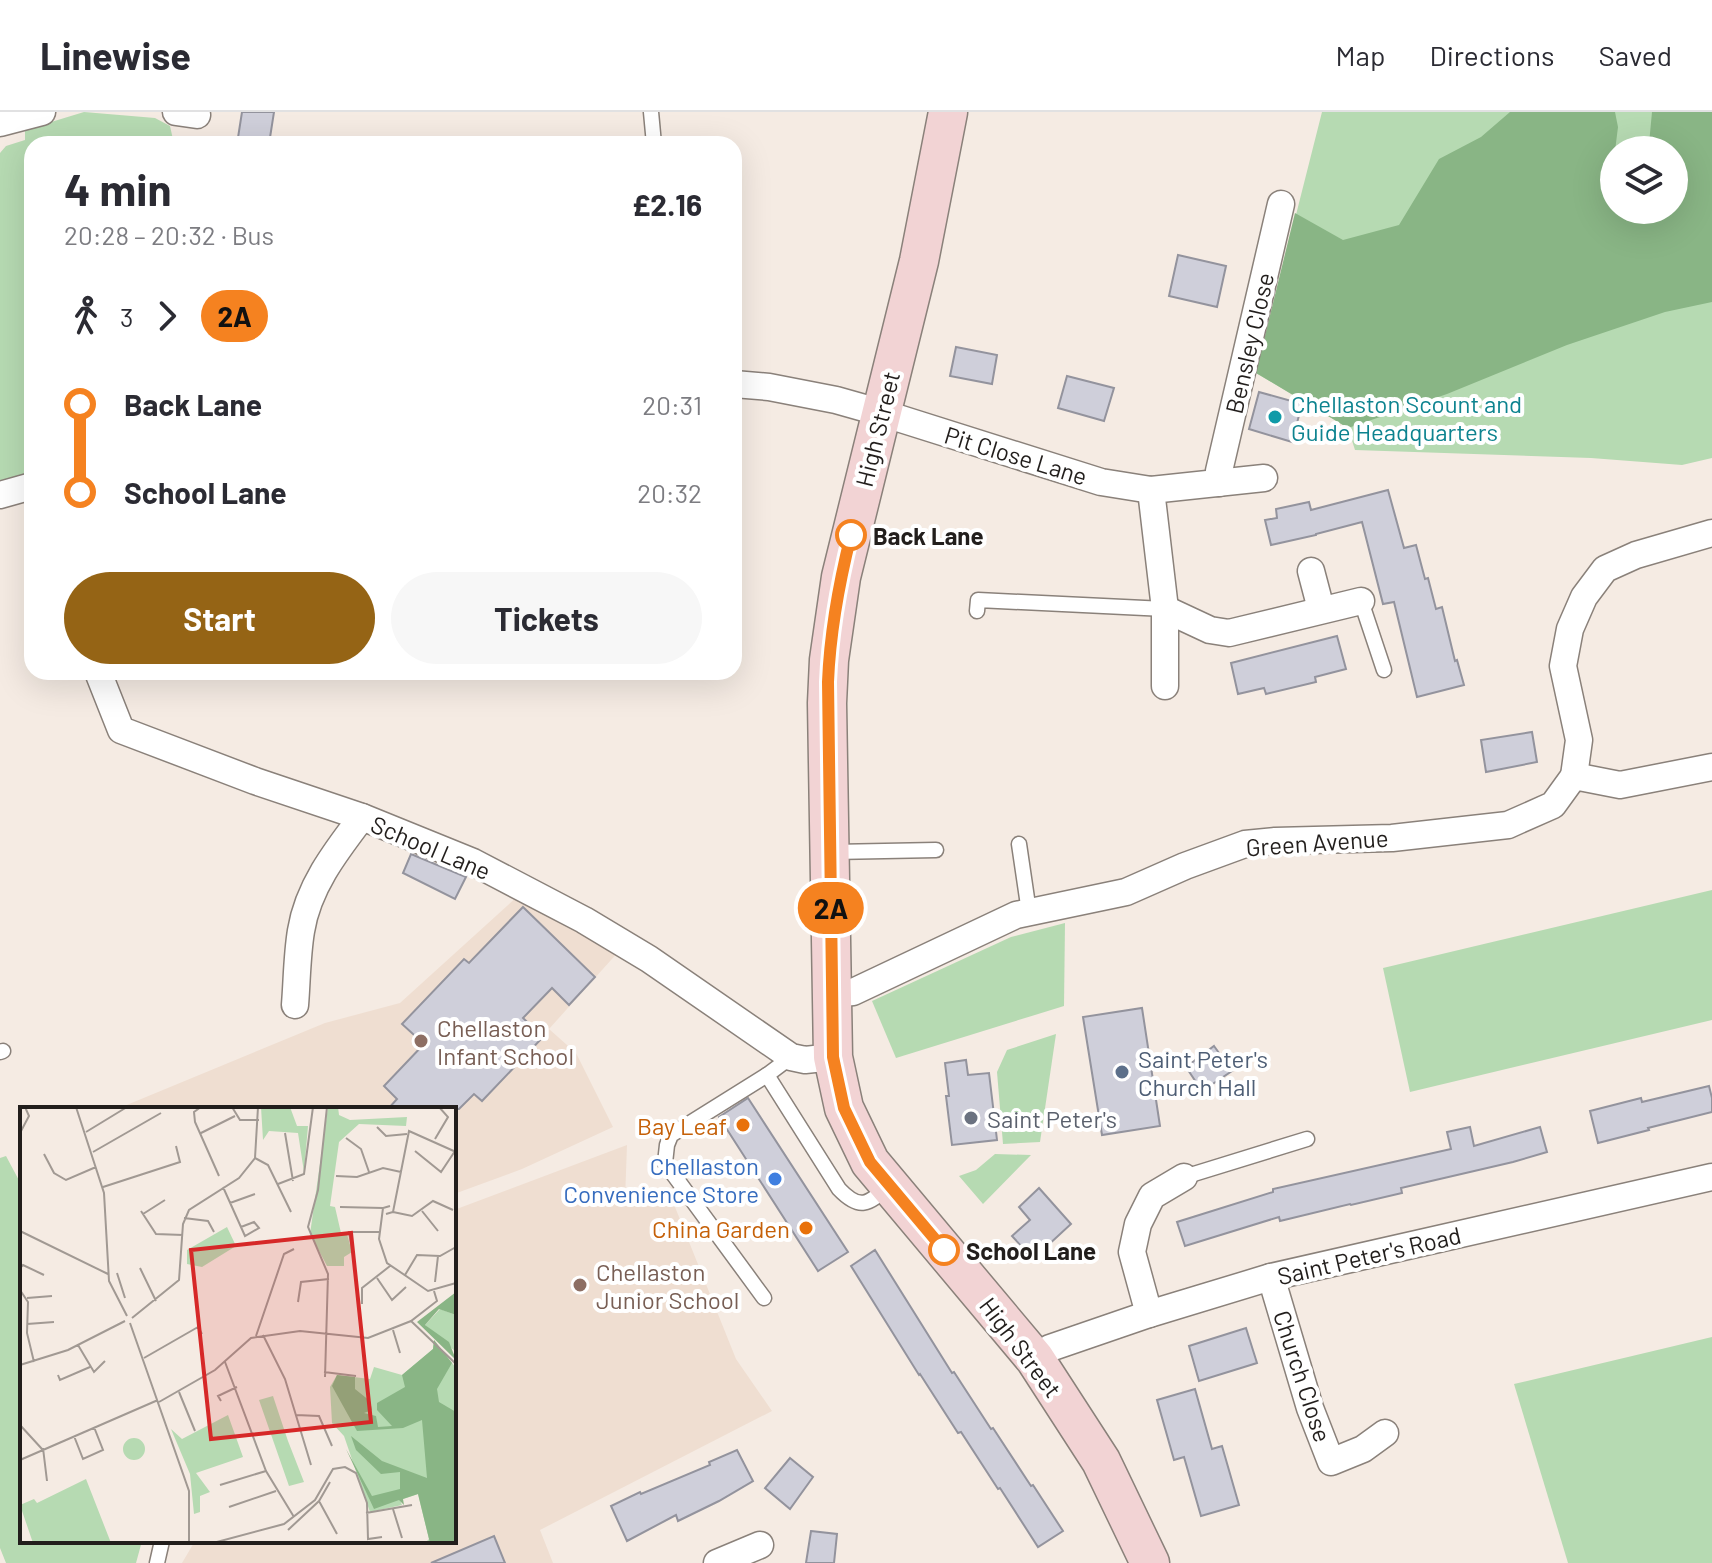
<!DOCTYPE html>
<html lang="en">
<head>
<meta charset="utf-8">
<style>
	body { margin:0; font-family:Barlow,sans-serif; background:#f7f7f7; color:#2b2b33; height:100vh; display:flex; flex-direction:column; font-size:30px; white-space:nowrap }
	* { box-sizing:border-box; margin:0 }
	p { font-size:26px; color:#7c7c81 }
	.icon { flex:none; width:44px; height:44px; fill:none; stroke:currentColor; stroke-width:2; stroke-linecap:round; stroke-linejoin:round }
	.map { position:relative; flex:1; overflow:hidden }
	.drawer { position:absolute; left:24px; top:24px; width:718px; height:544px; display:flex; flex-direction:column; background:#fff; border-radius:24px; box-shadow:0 8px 32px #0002 }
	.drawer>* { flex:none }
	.badge { padding:0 16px; border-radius:26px; font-size:28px; line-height:52px }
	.controls { position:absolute; left:1600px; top:24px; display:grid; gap:16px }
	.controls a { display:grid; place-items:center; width:88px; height:88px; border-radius:50%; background:#fff; box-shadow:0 8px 32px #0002; font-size:40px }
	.map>.badge { position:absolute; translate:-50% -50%; box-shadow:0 0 0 4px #fff }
	.legs { display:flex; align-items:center; gap:12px; height:88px; padding:0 40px; font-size:26px }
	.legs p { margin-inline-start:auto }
	.summary { display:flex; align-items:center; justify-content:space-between; height:136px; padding:0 40px }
	h1 { font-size:44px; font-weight:700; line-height:60px }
	.primary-button { display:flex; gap:16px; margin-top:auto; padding:16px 40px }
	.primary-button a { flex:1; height:92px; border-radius:48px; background:#956415; color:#fff; font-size:32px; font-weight:700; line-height:92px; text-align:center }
	.primary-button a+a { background:#f7f7f7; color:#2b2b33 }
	ul { padding:0 40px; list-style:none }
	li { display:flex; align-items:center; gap:28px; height:88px; font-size:30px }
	li i { display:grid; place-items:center; width:12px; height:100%; margin:0 10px; background:currentColor }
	li i::after { content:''; width:20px; height:20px; margin:-10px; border:6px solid; border-radius:50%; background:#fff }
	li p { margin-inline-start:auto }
	li:first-child i { background:linear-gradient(#0000 50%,currentColor 0) }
	li:last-child i { background:linear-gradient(currentColor 50%,#0000 0) }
	header { display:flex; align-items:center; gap:48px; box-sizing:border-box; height:112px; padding:0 40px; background:#fff; border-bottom:2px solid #e1e1e2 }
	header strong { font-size:38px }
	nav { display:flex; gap:44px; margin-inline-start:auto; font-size:28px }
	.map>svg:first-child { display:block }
	.built { fill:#efded1 }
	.green { fill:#b6dab2; fill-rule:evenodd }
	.forest { fill:#89b585 }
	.building { fill:#cfcfda; stroke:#93939d; stroke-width:2 }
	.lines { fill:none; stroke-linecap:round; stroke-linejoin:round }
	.lane-casing { stroke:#8a817a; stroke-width:17 }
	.street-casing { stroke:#8a817a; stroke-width:29 }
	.secondary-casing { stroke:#8a817a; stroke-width:41 }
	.lane { stroke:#fff; stroke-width:14 }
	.street { stroke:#fff; stroke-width:26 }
	.secondary { stroke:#f2d3d4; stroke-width:38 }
	.line-1-casing { stroke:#fff; stroke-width:18 }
	.line-1 { stroke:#f58220; stroke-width:12 }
	.culture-dot { fill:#0f9aa8; stroke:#fff; stroke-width:3 }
	.stop-1-dot { fill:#fff; stroke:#f58220; stroke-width:4 }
	.education-dot { fill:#8d6e63; stroke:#fff; stroke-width:3 }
	.service-dot { fill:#5c6f8a; stroke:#fff; stroke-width:3 }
	.worship-dot { fill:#6b7280; stroke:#fff; stroke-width:3 }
	.food-dot { fill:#e8710a; stroke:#fff; stroke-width:3 }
	.shop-dot { fill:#3f7fe0; stroke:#fff; stroke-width:3 }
	.labels { text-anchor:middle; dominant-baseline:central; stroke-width:8; stroke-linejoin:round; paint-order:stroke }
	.street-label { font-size:24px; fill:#221e1c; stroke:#fff }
	.culture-label { font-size:24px; fill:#0d838f; stroke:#fff; text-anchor:start }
	.stop-label { font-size:24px; font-weight:bold; fill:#221e1c; stroke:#fff; text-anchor:start }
	.education-label { font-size:24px; fill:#785e54; stroke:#fff; text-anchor:start }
	.service-label { font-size:24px; fill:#4e5e75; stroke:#fff; text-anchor:start }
	.worship-label { font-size:24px; fill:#5b616d; stroke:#fff; text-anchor:start }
	.food-label { font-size:24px; fill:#c56008; stroke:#fff; text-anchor:end }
	.shop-label { font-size:24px; fill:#366cbe; stroke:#fff; text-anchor:end }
	.inset-road { fill:none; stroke:#a19993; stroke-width:2 }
	.view { fill:#d62828; fill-opacity:0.15; stroke:#d62828; stroke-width:4 }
	.inset-edge { fill:none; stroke:#221e1c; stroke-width:4 }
</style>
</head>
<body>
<header>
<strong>Linewise</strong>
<nav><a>Map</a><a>Directions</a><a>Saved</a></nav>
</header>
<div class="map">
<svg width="1712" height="1451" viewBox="0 0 1712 1451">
	<rect width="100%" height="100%" fill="#f5ebe3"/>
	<g class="built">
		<polygon points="519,783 620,838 549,917 576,941 613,1015 522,1057 454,1082 454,997 117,997 325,911 400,891"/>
		<polygon points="627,1033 625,1088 675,1095 736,1247 772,1299 540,1418 553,1451 182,1451 195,1429 454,1429 454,1098"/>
	</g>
	<g class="green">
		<polygon points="84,0 155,6 170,14 174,32 32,32 32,365 0,371 0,41 6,34 25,28 25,18"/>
		<path d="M 1322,0 L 1712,0 L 1712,346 L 1682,353 L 1591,346 L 1355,338 L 1348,316 L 1256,261 ZM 1614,38 L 1674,38 L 1674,98 L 1614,98 Z"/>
		<polygon points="1712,778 1712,908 1410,980 1383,856"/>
		<polygon points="1065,811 1064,894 896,946 872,889 1011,825"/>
		<polygon points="1056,922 1040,1030 1003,1032 997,960 1007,938"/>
		<polygon points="995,1042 1031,1043 983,1092 959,1064 976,1058"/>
		<polygon points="6,1044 22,1074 22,1429 142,1429 136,1451 6,1451 0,1436 0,1046"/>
		<polygon points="1712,1225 1712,1451 1568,1451 1514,1272"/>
	</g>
	<polygon class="forest" points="1510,0 1615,0 1618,15 1613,55 1614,98 1674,98 1674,38 1640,38 1649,32 1652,0 1712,0 1712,190 1665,200 1567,233 1447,282 1348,316 1256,261 1295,101 1343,128 1399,113 1439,47 1481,25"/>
	<g class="building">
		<polygon points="242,0 274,0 269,32 237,32"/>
		<polygon points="1178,143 1226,154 1217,195 1169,184"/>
		<polygon points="956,235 997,243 992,272 950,264"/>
		<polygon points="1067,264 1114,276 1104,309 1058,296"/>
		<polygon points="1259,280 1302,292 1292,330 1249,317"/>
		<polygon points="1388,378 1404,436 1416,433 1425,467 1428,466 1436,497 1442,495 1455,549 1457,548 1464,573 1417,585 1394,490 1383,492 1362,410 1316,422 1316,423 1271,433 1265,408 1277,406 1276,397 1309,390 1311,398"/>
		<polygon points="1337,524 1346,557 1315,565 1316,570 1266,582 1264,576 1238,582 1231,551"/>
		<polygon points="1532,620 1537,650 1486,660 1481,628"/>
		<polygon points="411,742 466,765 455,787 403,761"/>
		<polygon points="523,795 595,865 569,893 552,876 523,906 543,925 482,989 474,982 459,997 388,997 397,987 384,974 424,932 402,912 464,847 469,851"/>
		<polygon points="1142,896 1160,1014 1102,1023 1083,905"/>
		<polygon points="1214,934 1232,959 1202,979 1186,955"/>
		<polygon points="966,948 968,963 989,961 997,1028 952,1033 946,984 949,984 945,951"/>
		<polygon points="1709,974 1712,986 1712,1000 1648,1016 1649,1018 1598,1031 1590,999 1641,986 1642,990"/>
		<polygon points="748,986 848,1140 818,1159 719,1005"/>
		<polygon points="1470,1015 1474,1034 1540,1015 1547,1040 1513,1050 1401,1076 1402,1081 1351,1093 1350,1092 1280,1109 1279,1105 1185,1134 1177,1110 1273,1080 1273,1077 1451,1037 1447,1020"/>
		<polygon points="1039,1076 1071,1112 1033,1147 1012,1124 1030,1108 1019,1095"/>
		<polygon points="875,1138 952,1261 954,1260 991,1317 993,1316 1031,1374 1033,1373 1063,1419 1038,1435 1000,1376 998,1377 961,1320 958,1321 920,1262 919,1263 851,1154"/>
		<polygon points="1246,1216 1257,1251 1199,1269 1189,1234"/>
		<polygon points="1195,1277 1212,1337 1222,1334 1239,1393 1201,1404 1184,1345 1174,1348 1157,1288"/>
		<polygon points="737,1338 753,1369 719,1389 678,1409 676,1403 627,1429 611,1394 640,1380 641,1382 710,1353 709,1350"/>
		<polygon points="790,1346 813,1365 790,1397 765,1376"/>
		<polygon points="811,1419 837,1422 834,1451 806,1451"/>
		<polygon points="494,1424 505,1451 431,1451"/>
	</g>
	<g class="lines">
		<g class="lane-casing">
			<g id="lane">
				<polyline points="651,0 654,32"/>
				<polyline points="1361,489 1384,558"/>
				<polyline points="977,499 978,488 1165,497"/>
				<polyline points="1019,732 1029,800"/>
				<polyline points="833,740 936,738"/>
				<polyline points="0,940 3,939"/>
				<path d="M 767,963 L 839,1077 C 860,1099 868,1092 888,1075"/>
				<polyline points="1184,1065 1307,1027"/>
				<polyline points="764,1186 665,1051 667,1033 671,1023 767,963 791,945"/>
				<polyline points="157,1451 162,1429"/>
			</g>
		</g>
		<g class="street-casing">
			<g id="street">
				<polyline points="176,0 197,3"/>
				<polyline points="0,11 42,0"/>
				<polyline points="734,272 769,275 836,288 882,301 1101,370 1151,378 1264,366"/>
				<polyline points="1219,371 1219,359 1281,92"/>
				<polyline points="1151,378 1165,497 1165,574"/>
				<polyline points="0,383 32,374"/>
				<polyline points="1311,459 1321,497"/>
				<polyline points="1165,497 1210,518 1229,521 1361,489"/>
				<polyline points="98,560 121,618 255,669 362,705 473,750 584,808 649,847 791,945 805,948 833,945"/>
				<polyline points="1574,664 1579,628 1563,554 1570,517 1584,485 1605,457 1636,443 1712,421"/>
				<polyline points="831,882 853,880 1016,803 1126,780 1185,754 1245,732 1275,729 1392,726 1508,713 1553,693 1574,664 1620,673 1712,655"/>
				<path d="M 295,893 C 297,868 297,843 301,819 C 308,775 336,739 362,705"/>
				<polyline points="1271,1165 1310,1296 1331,1350 1363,1337 1385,1321"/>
				<polyline points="1149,1202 1132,1140 1138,1112 1152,1084 1184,1065"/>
				<polyline points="1035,1247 1050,1236 1149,1202 1271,1165 1712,1065"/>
				<polyline points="717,1451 760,1433"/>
			</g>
		</g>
		<g class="secondary-casing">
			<polyline id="secondary" points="948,0 919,149 841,465 829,548 827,591 833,945 844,996 870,1050 1035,1247 1101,1349 1150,1451"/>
		</g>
		<use href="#lane" class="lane"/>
		<use href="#street" class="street"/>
		<use href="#secondary" class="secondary"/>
	</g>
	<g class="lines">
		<g class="line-1-casing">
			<path id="line-1" d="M 851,423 C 839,471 830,520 828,570 L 833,945 L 844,996 L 870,1050 L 944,1138"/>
		</g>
		<use href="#line-1" class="line-1"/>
	</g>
	<circle class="culture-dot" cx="1275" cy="305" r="8"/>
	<g class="stop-1-dot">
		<circle cx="851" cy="423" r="14"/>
		<circle cx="944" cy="1138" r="14"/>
	</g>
	<g class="education-dot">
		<circle cx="421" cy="929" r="8"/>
		<circle cx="580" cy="1173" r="8"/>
	</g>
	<circle class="service-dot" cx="1122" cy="960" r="8"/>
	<circle class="worship-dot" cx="971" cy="1006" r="8"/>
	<g class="food-dot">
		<circle cx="743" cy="1013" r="8"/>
		<circle cx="806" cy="1116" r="8"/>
	</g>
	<circle class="shop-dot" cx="775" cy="1067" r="8"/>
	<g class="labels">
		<g class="street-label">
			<text transform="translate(1249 231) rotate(-77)">Bensley Close</text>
			<text transform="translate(877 317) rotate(-76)">High Street</text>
			<text transform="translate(1016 343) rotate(17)">Pit Close Lane</text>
			<text transform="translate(1317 730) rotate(-4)">Green Avenue</text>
			<text transform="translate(431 735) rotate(23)">School Lane</text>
			<text transform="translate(1369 1143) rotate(-13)">Saint Peter's Road</text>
			<text transform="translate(1021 1235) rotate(53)">High Street</text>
			<text transform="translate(1303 1264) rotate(72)">Church Close</text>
		</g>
		<g class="culture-label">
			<text x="1291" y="291">Chellaston Scount and<tspan x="1291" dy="28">Guide Headquarters</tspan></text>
		</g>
		<g class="stop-label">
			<text x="873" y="423">Back Lane</text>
			<text x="966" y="1138">School Lane</text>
		</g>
		<g class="education-label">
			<text x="437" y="915">Chellaston<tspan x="437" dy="28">Infant School</tspan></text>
			<text x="596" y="1159">Chellaston<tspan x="596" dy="28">Junior School</tspan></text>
		</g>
		<g class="service-label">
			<text x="1138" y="946">Saint Peter's<tspan x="1138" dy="28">Church Hall</tspan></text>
		</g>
		<g class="worship-label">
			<text x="987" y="1006">Saint Peter's</text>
		</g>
		<g class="food-label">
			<text x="727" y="1013">Bay Leaf</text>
			<text x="790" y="1116">China Garden</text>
		</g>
		<g class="shop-label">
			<text x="759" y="1053">Chellaston<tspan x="759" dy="28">Convenience Store</tspan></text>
		</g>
	</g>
	<g transform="translate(20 995)">
		<rect width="436" height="436" fill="#f5ebe3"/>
		<path d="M 270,0 L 277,19 L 288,19 L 284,65 L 278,26 L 249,24 L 243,33 L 241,0 ZM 308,0 L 318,0 L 319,8 L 330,13 L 387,10 L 386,19 L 339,17 L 319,35 L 310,99 L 315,100 L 321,126 L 327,127 L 332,145 L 324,150 L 324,159 L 307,159 L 290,127 ZM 207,120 L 216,139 L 182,160 L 167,157 L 167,143 ZM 420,202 L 436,208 L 436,245 L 405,218 ZM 414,233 L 436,261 L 436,436 L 405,436 L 409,432 L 398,387 L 380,393 L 382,398 L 350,405 L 324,329 L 312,316 L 310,280 L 317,268 L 350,272 L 354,260 L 382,268 L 413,242 ZM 253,289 L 268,334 L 284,375 L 269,379 L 239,293 ZM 208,308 L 223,350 L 176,366 L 190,385 L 180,389 L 180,405 L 174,407 L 170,367 L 151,322 L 162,332 ZM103 342a11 11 0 1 1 22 0a11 11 0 1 1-22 0ZM 66,372 L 91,436 L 13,436 L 0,398 L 14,392 L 17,396 Z" fill="#b6dab2"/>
		<path d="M 436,185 L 436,208 L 419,202 L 405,218 L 429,235 L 436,253 L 397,215 ZM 414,233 L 432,256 L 417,282 L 419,295 L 436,305 L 436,436 L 410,436 L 398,387 L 383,392 L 384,398 L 379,393 L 354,402 L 326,342 L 352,389 L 380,382 L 380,365 L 361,367 L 336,343 L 331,329 L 362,354 L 407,371 L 402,313 L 383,321 L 337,324 L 312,279 L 317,268 L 335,270 L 335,282 L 350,294 L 352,303 L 344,306 L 356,309 L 358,320 L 372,319 L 357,303 L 357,296 L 385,280 L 382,268 L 413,242 Z" fill="#89b585"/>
		<path class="inset-road" d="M 56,0 L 84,86 L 89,174 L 107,209M 181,0 L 174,5 L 175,15 L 199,69M 212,0 L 220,13 L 239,13M 357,20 L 366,29 L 387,27M 66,25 L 107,0M 0,26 L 9,9 L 5,0M 181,26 L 215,9M 265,26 L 273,74M 326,31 L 341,42 L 349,65M 415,32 L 428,10 L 419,0M 395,44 L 421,65 L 435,44M 73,45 L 141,6M 24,47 L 34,66 L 46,73 L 76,60M 235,51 L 248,58 L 271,105M 316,69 L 337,70 L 363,61 L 381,65M 258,77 L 284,67 L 293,0M 83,80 L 160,55 L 156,39M 203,80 L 225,129 L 239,121 L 234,115 L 221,120M 210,96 L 235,87M 370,99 L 363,101 L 359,132 L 367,156 L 408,184 L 436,176M 320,100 L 363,101M 121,104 L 136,127 L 163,128M 402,104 L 418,124M 373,105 L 392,109 L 413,94 L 433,103M 123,107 L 145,93M 366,107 L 373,105 L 389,24 L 436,45M 164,111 L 188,114 L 194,125M 0,124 L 88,167M 333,148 L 329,125 L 360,125M 0,161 L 3,158 L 24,168M 120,161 L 136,194M 97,166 L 105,191M 385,168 L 397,148 L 420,149 L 436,140M 357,171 L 372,193 L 386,180M 415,175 L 418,149M 0,183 L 8,195 L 7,226 L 14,255M 7,191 L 32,189M 278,195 L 281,175 L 309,172M 342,197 L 342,181 L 370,159M 112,211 L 159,173 L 163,117 L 169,103 L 219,71 L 235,51 L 238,0M 391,214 L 436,257M 110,216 L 169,384 L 169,436M 7,217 L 34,215M 373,223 L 380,246M 243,228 L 265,272 L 291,358M 236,229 L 264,147 L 274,142M 58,238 L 74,265 L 85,254M 124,251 L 178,220 L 182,227M 205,255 L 246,364 L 274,410M 0,258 L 48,243 L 105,214M 304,265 L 336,269M 38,268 L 40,273 L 70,260M 305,270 L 308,167 L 288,120 L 298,83 L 307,0M 159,285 L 175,324M 201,294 L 198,289 L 217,280M 139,295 L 195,263 L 231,231 L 280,224 L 348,231 L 391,214 L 417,194 L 414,184M 276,308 L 299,309 L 312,339M 0,318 L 22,342M 54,329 L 63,352 L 83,343 L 74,320M 23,341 L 27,374M 0,353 L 138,293M 200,378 L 246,364M 299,394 L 317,427M 209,400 L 256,384M 373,402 L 382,431M 346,406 L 392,398M 268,423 L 299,394 L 310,375M 193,436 L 264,417 L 295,393 L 313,362 L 325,360 L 336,366 L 347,396 L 348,432 L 362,430"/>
		<path class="view" d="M 331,126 L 351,315 L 191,332 L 171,143 Z"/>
		<rect width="436" height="436" class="inset-edge"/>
	</g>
</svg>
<div class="controls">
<a><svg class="icon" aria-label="layers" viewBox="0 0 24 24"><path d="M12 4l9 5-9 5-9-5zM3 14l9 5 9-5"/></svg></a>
</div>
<b class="badge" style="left:831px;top:796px;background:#f58220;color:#111">2A</b>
<section class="drawer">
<div class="summary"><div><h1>4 min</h1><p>20:28 – 20:32 · Bus</p></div><b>£2.16</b></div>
<div class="legs"><svg class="icon" aria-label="walk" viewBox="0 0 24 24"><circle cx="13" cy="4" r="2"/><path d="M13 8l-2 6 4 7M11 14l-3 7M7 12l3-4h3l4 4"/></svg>3<svg class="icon" aria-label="forward" viewBox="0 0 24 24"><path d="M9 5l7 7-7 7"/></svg><b class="badge" style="background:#f58220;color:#111">2A</b></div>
<ul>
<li><i style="color:#f58220"></i><b>Back Lane</b><p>20:31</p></li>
<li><i style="color:#f58220"></i><b>School Lane</b><p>20:32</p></li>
</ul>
<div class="primary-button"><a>Start</a><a>Tickets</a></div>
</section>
</div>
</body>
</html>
